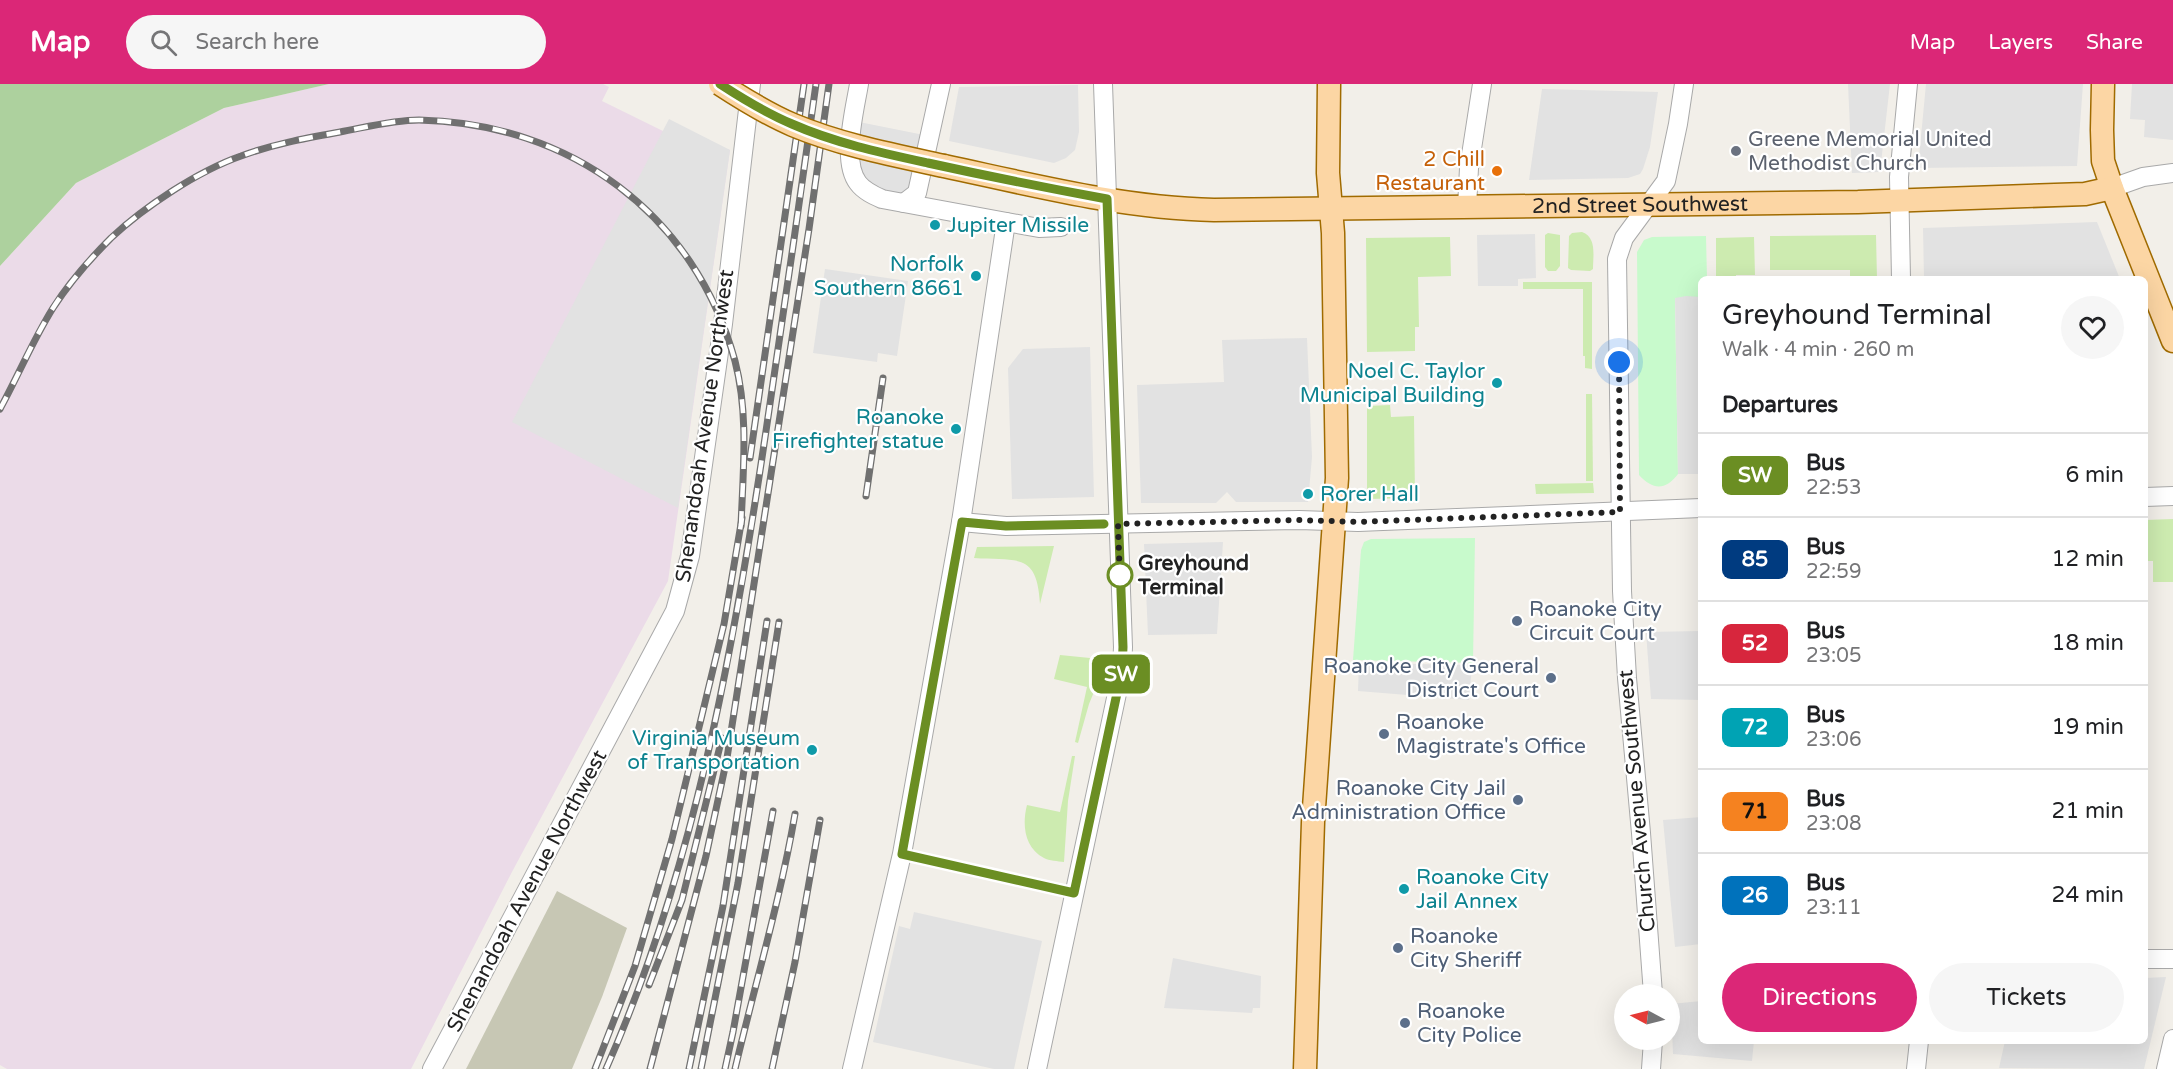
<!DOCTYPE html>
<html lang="en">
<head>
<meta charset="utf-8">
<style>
	body { margin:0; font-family:"Varela Round",sans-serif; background:#f6f6f6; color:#202124; height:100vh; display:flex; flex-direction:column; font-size:22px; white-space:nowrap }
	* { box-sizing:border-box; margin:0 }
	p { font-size:20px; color:#757577 }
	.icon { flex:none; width:33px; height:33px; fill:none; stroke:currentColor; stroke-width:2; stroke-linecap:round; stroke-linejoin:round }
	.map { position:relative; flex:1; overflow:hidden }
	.side { position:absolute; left:1698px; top:192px; width:450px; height:768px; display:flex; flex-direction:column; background:#fff; border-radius:9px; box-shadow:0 6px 24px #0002 }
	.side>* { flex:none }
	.badge { padding:0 12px; border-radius:9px; font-size:21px; line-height:39px }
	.needle { width:39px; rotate:277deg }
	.fabs { position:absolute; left:1614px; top:900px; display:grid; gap:12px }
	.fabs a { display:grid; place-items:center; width:66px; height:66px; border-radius:50%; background:#fff; box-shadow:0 6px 24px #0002; font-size:30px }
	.you { position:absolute; width:30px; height:30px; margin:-15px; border:4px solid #fff; border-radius:50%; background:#1a73e8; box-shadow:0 0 0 9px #1a73e833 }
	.map>.badge { position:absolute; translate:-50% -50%; box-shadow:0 0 0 3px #fff }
	h2 { padding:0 24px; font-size:22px; line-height:54px }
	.round { display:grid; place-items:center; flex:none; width:63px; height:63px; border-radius:32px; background:#f6f6f6 }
	.head { display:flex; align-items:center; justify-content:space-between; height:102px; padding:0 24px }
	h1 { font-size:28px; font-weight:600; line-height:45px }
	.action { display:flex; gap:12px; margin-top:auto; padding:12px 24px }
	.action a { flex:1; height:69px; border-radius:36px; background:#db2777; color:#fff; font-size:24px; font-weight:600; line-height:69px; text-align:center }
	.action a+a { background:#f6f6f6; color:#202124 }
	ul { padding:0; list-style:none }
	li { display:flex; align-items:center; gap:18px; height:84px; padding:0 24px; border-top:2px solid #e0e0e0 }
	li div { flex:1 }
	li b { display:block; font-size:22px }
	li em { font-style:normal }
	li .badge { min-width:66px; font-weight:700; text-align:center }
	header { display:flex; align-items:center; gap:36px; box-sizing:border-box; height:84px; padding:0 30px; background:#db2777; color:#fff }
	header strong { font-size:28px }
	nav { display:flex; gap:33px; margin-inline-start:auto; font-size:21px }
	.search { width:420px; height:54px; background:#f6f6f6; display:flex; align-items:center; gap:15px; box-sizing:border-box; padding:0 21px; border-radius:33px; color:#757577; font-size:22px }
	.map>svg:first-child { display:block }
	.industrial { fill:#ebdbe8 }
	.construction { fill:#c7c7b4 }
	.grass { fill:#cdebb0 }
	.forest { fill:#add19e }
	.park { fill:#c8facc }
	.parking { fill:#e2e2e2 }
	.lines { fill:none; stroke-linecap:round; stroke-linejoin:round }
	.minor-casing { stroke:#a9a9a9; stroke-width:20 }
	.major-casing { stroke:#a06b00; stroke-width:25 }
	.minor { stroke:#fff; stroke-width:18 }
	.major { stroke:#fcd6a4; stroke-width:22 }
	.rail-casing { stroke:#707070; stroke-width:7 }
	.rail { stroke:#fff; stroke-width:4.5; stroke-dasharray:14; stroke-linecap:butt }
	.major-bridge-casing { stroke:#a06b00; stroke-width:25; stroke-linecap:butt }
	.major-bridge { stroke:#fcd6a4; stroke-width:22 }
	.line-casing { stroke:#fff; stroke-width:14 }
	.line { stroke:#6b8e23; stroke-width:9 }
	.walk { stroke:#222; stroke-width:6; stroke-dasharray:0 10.8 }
	.worship-dot { fill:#6b7280; stroke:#fff; stroke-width:2 }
	.food-dot { fill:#e8710a; stroke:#fff; stroke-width:2 }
	.culture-dot { fill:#0f9aa8; stroke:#fff; stroke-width:2 }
	.stop-dot { fill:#fff; stroke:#6b8e23; stroke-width:3 }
	.service-dot { fill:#5c6f8a; stroke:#fff; stroke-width:2 }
	.labels { text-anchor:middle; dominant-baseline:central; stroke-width:4.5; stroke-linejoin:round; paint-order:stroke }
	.worship-label { font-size:21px; fill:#5b616d; stroke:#fff; text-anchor:start }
	.food-label { font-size:21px; fill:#c56008; stroke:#fff; text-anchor:end }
	.street-label { font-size:21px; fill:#222; stroke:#fff }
	.culture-label { font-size:21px; fill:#0d838f; stroke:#fff; text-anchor:end }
	.stop-label { font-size:21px; font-weight:bold; fill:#222; stroke:#fff; text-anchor:start }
	.service-label { font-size:21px; fill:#4e5e75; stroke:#fff; text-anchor:start }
</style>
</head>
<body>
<header>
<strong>Map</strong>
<div class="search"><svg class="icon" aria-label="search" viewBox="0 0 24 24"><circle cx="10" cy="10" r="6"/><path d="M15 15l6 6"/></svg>Search here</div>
<nav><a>Map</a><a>Layers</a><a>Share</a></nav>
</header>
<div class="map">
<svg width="2173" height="985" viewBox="0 0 2173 985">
	<rect width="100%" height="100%" fill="#f2efe9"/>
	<polygon class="industrial" points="329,0 603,0 609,3 602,17 667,49 730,66 668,497 513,786 411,985 7,985 0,981 0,182 76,99 224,24"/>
	<polygon class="construction" points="557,807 627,844 602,913 572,985 466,985"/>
	<g class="grass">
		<path d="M 1582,148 C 1597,153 1593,172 1593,185 L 1590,187 L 1571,186 L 1568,184 L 1569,152 L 1572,149 Z"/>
		<polygon points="1548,149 1560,151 1560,182 1556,187 1548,187 1545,183 1545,151"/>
		<polygon points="1876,151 1877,195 1850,195 1850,186 1770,186 1770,152"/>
		<polygon points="1450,153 1451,192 1418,193 1419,243 1415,243 1415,267 1367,268 1366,154"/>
		<polygon points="1754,153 1755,191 1736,191 1736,195 1716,195 1716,154"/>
		<polygon points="1523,198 1592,198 1592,285 1585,284 1585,272 1583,272 1583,205 1523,205"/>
		<polygon points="1586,310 1592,310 1593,397 1586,397"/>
		<polygon points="1390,321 1391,333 1414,332 1415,414 1367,415 1367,322"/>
		<polygon points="1593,399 1594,409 1536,410 1535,400"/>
		<polygon points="2173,435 2173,498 2153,498 2153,477 2145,477 2145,436"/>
		<path d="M 1054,462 L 1040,520 C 1037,468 1018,477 974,474 L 977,463 Z"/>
		<polygon points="1060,571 1090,574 1105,581 1089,620 1078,659 1075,658 1087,603 1054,595"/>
		<path d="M 1072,672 L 1075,672 L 1068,717 L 1064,778 C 1058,777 1049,777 1044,774 C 1024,764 1022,740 1027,721 L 1060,728 Z"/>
	</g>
	<polygon class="forest" points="0,0 329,0 224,24 76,99 0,182"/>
	<g class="park">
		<path d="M 1706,152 L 1707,195 L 1701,195 L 1701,214 L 1675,215 L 1678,390 C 1665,407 1653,406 1639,391 L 1637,168 L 1644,156 L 1652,153 Z"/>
		<polygon points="1475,454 1473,579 1353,576 1361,466 1364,458 1371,455"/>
	</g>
	<g class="parking">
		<polygon points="1848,0 1890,0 1880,88 1852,89"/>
		<polygon points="1926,0 2083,0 2077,82 1918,84"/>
		<polygon points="2132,0 2173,0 2173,56 2144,53 2145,36 2130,35"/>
		<polygon points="1078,1 1079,48 1075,66 1066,74 1054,79 949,57 959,3"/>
		<polygon points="1542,5 1658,8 1650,63 1643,85 1640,90 1628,94 1529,96"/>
		<polygon points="669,35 730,66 678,424 512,338"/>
		<polygon points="859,38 924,51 912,107 904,112 884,108 861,93 856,79"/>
		<polygon points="2097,138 2120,195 1924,195 1923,144"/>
		<polygon points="1535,150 1536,194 1518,195 1518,202 1478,202 1477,151"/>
		<polygon points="825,185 908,197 897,272 878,269 877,278 813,269"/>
		<polygon points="1686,212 1701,213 1701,390 1678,390 1675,214"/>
		<polygon points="1307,254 1312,373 1308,418 1236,418 1227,408 1216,419 1141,419 1137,301 1224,298 1222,256"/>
		<polygon points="1090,263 1094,413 1012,415 1008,284 1023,265"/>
		<polygon points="1223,458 1217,550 1148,551 1144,460"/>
		<polygon points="1701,547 1701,616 1651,615 1646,548"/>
		<polygon points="1359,579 1472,581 1469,616 1358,607"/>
		<polygon points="1701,733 1701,860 1675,863 1663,736"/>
		<polygon points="914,828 1042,857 1014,985 994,985 873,958 899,842 910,845"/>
		<polygon points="1173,874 1261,892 1260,924 1253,924 1252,929 1164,924"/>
		<polygon points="2166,893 2144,985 1999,984 2005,957 2145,957 2145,894"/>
		<polygon points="1701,917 1701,957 1754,957 1752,977 1673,970 1671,920"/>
	</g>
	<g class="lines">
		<g class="minor-casing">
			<g id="minor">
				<path d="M 859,0 C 855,25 841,77 858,99 C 864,107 873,111 882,115 L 1039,144 L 1061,143"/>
				<polyline points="2112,104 2143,93 2173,89"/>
				<polyline points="904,119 917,109 941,0"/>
				<polyline points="1467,123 1469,84 1482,0"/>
				<polyline points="1901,195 1899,93 1908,0"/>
				<polyline points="2145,413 2173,412"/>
				<polyline points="961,438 1006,442 1299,436 1358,438 1701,424"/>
				<polyline points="2145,875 2173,875"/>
				<polyline points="1653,910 1641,749 1627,594 1622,507 1617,175 1624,154 1666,97 1678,40 1684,0"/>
				<polyline points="432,985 675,527 690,472 723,240 751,0"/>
				<polyline points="852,985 902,770 961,438 1006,138"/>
				<polyline points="1037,985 1122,586 1123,563 1103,0"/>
				<polyline points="1651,985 1653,956"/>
				<polyline points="1916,985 1919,957"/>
				<polyline points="2166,985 2173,955"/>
			</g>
		</g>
		<g class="major-casing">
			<g id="major">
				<polyline points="2103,0 2102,46 2103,77 2112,104 2173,257"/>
				<path id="s1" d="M 944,82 C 1033,101 1122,124 1214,126 L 1858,118 L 2085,110 L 2112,104"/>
				<polyline points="1305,985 1313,738 1337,394 1333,149 1328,89 1329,0"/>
			</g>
		</g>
		<use href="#minor" class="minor"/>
		<use href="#major" class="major"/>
		<g class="rail-casing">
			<g id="rail">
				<path d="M 0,325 C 18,292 33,256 53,224 C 69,199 90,175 111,154 C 144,123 198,87 241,72 C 273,60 307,54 340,48 C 367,43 393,36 419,36 C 570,39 695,130 735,277 C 749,331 743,387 741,442"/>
				<polyline points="750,374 804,0"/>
				<polyline points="866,412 883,294"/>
				<polyline points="649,901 682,816 722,654"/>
				<polyline points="595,985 635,882 672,755 724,540 742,434"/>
				<path d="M 606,985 C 695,784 734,563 766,347 C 783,231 800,116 816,0"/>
				<polyline points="650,985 706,772 727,674 809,145 829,0"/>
				<polyline points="689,985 723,822 767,537"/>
				<polyline points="701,985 738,799 779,538"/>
				<polyline points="725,985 733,948 773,727"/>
				<path d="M 735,985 C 755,900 780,817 795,730"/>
				<polyline points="772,985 795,878 820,736"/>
			</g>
		</g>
		<use href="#rail" class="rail"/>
		<g class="major-bridge-casing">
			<path id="major-bridge" d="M 720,0 C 743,15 767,30 793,41 C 841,61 893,71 944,82"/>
		</g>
		<use href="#major-bridge" class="major-bridge"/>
	</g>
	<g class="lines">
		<g class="line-casing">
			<path id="line" d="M 720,0 C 743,15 766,29 792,40 C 835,59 882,69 928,79 C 987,92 1047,104 1107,115 L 1123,563 L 1122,586 L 1074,809 L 902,770 L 962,438 L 1006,442 L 1104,440"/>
		</g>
		<use href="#line" class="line"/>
		<polyline class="walk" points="1120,491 1120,499 1118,440 1299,436 1358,438 1620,428 1619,278"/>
	</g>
	<circle class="worship-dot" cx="1736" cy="67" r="6"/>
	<circle class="food-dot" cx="1497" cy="87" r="6"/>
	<g class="culture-dot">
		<circle cx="935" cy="141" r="6"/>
		<circle cx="976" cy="192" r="6"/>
		<circle cx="1497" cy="299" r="6"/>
		<circle cx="956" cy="345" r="6"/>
		<circle cx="1308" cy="410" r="6"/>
		<circle cx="812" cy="666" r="6"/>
		<circle cx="1404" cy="805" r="6"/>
	</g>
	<circle class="stop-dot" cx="1120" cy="491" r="12"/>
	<g class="service-dot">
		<circle cx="1517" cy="537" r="6"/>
		<circle cx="1551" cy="594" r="6"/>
		<circle cx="1384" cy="650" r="6"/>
		<circle cx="1518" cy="716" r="6"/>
		<circle cx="1398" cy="864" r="6"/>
		<circle cx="1405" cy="939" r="6"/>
	</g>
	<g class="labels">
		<g class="worship-label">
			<text x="1748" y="55">Greene Memorial United<tspan x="1748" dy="24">Methodist Church</tspan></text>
		</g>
		<g class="food-label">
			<text x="1485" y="75">2 Chill<tspan x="1485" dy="24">Restaurant</tspan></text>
		</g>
		<g class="street-label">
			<text stroke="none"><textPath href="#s1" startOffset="700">2nd Street Southwest</textPath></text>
			<text transform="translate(705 342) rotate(-82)">Shenandoah Avenue Northwest</text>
			<text transform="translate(1637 717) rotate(-95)">Church Avenue Southwest</text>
			<text transform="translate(527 807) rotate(-62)">Shenandoah Avenue Northwest</text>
		</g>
		<g class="culture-label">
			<text x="947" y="141" text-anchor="start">Jupiter Missile</text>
			<text x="964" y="180">Norfolk<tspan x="964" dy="24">Southern 8661</tspan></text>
			<text x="1485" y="287">Noel C. Taylor<tspan x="1485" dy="24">Municipal Building</tspan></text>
			<text x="944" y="333">Roanoke<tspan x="944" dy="24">Firefighter statue</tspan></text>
			<text x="1320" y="410" text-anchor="start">Rorer Hall</text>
			<text x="800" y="654">Virginia Museum<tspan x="800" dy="24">of Transportation</tspan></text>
			<text x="1416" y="793" text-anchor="start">Roanoke City<tspan x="1416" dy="24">Jail Annex</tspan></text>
		</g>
		<g class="stop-label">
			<text x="1138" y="479">Greyhound<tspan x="1138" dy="24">Terminal</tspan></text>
		</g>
		<g class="service-label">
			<text x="1529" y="525">Roanoke City<tspan x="1529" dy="24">Circuit Court</tspan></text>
			<text x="1539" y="582" text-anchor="end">Roanoke City General<tspan x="1539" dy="24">District Court</tspan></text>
			<text x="1396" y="638">Roanoke<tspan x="1396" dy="24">Magistrate's Office</tspan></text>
			<text x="1506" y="704" text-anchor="end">Roanoke City Jail<tspan x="1506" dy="24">Administration Office</tspan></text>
			<text x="1410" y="852">Roanoke<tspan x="1410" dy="24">City Sheriff</tspan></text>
			<text x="1417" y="927">Roanoke<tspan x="1417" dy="24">City Police</tspan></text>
		</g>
	</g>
</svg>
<div class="fabs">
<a><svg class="needle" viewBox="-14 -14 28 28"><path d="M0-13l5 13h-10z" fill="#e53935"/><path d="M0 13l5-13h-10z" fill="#757577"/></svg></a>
</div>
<div class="you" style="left:1619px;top:278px"></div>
<b class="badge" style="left:1121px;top:590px;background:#6b8e23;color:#fff">SW</b>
<section class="side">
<div class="head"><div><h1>Greyhound Terminal</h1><p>Walk · 4 min · 260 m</p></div><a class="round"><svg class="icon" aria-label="heart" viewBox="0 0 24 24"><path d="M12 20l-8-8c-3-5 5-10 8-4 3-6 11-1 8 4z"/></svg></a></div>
<h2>Departures</h2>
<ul>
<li><span class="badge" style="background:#6b8e23;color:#fff">SW</span><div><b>Bus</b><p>22:53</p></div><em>6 min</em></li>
<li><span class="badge" style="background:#003b80;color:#fff">85</span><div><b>Bus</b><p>22:59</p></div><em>12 min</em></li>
<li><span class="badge" style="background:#d7263d;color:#fff">52</span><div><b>Bus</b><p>23:05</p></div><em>18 min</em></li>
<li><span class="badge" style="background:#00a3b4;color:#fff">72</span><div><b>Bus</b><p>23:06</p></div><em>19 min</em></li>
<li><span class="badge" style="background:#f58220;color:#111">71</span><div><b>Bus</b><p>23:08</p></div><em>21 min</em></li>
<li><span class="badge" style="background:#0072bc;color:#fff">26</span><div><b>Bus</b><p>23:11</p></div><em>24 min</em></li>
</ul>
<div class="action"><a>Directions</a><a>Tickets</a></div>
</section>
</div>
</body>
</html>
